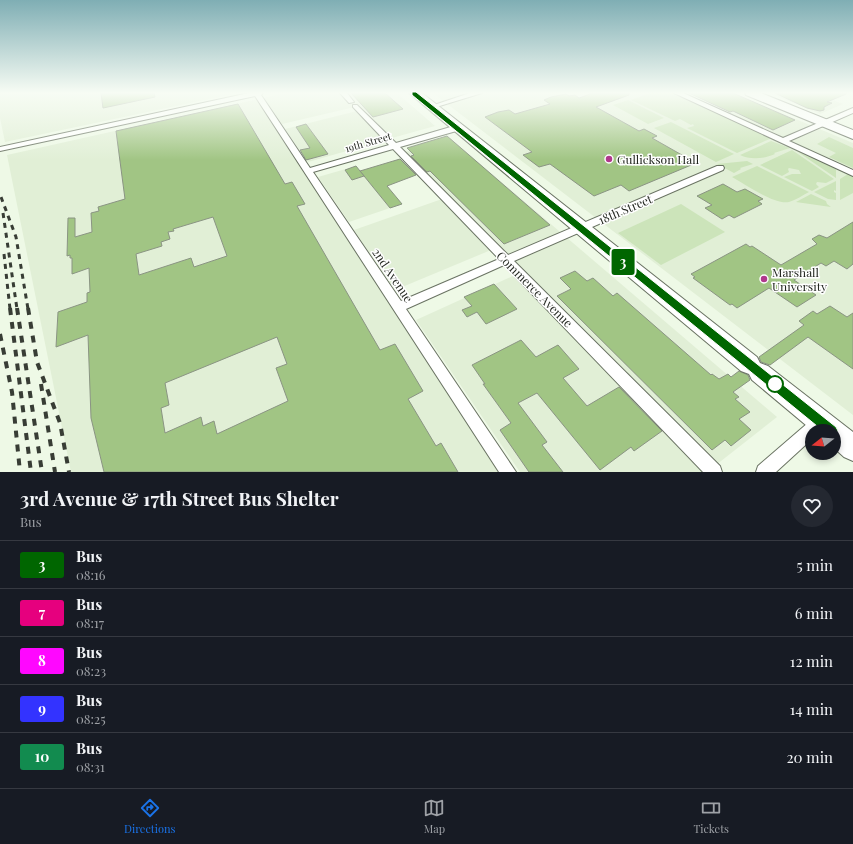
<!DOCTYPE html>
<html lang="en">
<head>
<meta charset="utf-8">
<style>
	body { margin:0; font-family:"Playfair Display",serif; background:#242831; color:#f1f3f6; height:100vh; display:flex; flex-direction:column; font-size:15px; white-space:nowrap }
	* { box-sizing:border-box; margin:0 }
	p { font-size:13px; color:#9ea1a6 }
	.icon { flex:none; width:22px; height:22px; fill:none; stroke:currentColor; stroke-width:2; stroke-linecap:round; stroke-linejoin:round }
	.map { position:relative; height:472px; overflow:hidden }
	.panel { display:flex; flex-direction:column; background:#171b24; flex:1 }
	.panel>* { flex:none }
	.badge { padding:0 8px; border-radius:3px; font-size:14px; line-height:26px }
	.needle { width:26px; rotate:253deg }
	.buttons { position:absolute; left:805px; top:424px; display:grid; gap:8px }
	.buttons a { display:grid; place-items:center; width:36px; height:36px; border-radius:50%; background:#171b24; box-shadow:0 2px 6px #0003; font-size:20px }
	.map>.badge { position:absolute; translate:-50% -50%; box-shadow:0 0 0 2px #fff }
	.round { display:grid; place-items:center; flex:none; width:42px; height:42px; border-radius:21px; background:#242831 }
	.headline { display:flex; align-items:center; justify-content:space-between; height:68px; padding:0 20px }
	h1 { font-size:19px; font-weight:700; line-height:30px }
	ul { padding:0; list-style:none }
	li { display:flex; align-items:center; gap:12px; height:48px; padding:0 20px; border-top:1px solid #363941 }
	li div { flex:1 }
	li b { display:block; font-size:15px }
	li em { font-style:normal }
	li .badge { min-width:44px; font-weight:700; text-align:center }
	.tabs { display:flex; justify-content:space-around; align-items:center; height:56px; border-top:1px solid #363941; background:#171b24; font-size:11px; color:#9ea1a6 }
	.tabs a { display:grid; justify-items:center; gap:2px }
	.tabs .on { color:#1a73e8 }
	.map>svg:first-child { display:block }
	.built { fill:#e1efd6 }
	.green { fill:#cce4ba }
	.building { fill:#a1c584; stroke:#8a9483; fill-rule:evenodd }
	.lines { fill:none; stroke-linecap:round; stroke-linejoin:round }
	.street-casing { stroke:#6a7363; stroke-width:2 }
	.primary-casing { stroke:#6a7363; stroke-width:2 }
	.street { fill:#fff; fill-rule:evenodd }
	.primary { fill:#fff; fill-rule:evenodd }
	.rail-far1 { stroke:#383d35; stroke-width:3; stroke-dasharray:5 5; stroke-linecap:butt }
	.rail { stroke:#383d35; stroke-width:4; stroke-dasharray:7 7; stroke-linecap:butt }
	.line { fill:#060; stroke:#fff }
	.poi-dot { fill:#b0388c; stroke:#fff; stroke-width:1.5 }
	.stop-dot { fill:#fff; stroke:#060; stroke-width:2 }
	.labels { text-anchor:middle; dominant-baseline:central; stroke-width:3; stroke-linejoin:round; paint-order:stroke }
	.far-street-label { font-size:10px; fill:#232720; stroke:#fff }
	.poi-label { font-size:12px; fill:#232720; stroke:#fff; text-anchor:start }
	.street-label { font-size:12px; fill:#232720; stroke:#fff }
</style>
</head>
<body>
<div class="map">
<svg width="853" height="472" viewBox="0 0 853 472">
	<rect width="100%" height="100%" fill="#eef9e6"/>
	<g class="built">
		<polygon points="0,93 233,93 233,94 5,142 0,118"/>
		<polygon points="285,93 397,93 435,126 392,138 359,106 282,124 264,98"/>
		<polygon points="433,93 673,93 771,139 779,135 687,93 733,93 853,143 853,415"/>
		<polygon points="769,93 814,93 843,104 820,114"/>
		<polygon points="258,99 502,472 71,472 7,155"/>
		<polygon points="357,111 385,140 308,162 285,129"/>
		<polygon points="450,138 777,417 716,465 405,152"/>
		<polygon points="356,166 390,208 349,222 318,177"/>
		<polygon points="442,199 491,250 395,290 354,230"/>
		<polygon points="515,275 706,472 520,472 416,320"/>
	</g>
	<g class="green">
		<polygon points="650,93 672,93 772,138 737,153 687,128 694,126 693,124 691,125 680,119 675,121 631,100"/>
		<polygon points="628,100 664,118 648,124 613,105"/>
		<polygon points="671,122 734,154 716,162 654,128"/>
		<polygon points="829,137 853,148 853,168 829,157 836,153 817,144"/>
		<path d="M 771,141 L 790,148 L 774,153 L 775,154 C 764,159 750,160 740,155 Z"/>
		<polygon points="792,150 834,179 826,183 817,182 816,184 819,187 812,191 784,177 792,174 801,174 799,170 789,168 788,169 789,172 782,176 760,165"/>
		<polygon points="798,152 836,169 836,178"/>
		<polygon points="747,161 753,164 740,168 741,169 734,173 717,164"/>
		<path d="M 757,166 L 809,192 C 803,195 796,200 789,202 C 774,205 745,184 732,177 Z"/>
		<polygon points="848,174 853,177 853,193 840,200 840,179"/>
		<polygon points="836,181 836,191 834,190 834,192 836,193 836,200 828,199 814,192"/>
		<polygon points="811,194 826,201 827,204 831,207 796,202"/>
		<polygon points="681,204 725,232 661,265 618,233"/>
	</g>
	<g class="building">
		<polygon points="101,93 154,93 155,97 103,108"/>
		<polygon points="351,93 385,93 403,109 373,117"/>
		<polygon points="593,93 629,93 629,95 596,107 639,131 644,129 657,136 652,138 696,163 629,191 621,185 594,196 550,164 539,167 523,155 532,152 485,117 498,112 509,110 515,114 550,104 544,100 551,97 566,94 569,96 575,95 579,98"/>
		<polygon points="689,93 733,93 795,120 773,130 733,111 730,112"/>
		<polygon points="775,93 846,93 846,94 827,102 832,103 824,107 824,110 820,111 807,108"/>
		<path d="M 238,104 L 285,184 L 292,182 L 305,204 L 297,206 L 380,350 L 395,344 L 423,391 L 408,399 L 436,446 L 441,443 L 458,472 L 104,472 L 91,418 L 88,335 L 56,347 L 58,312 L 87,302 L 87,293 L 90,292 L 89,268 L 72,274 L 72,258 L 70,258 L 70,255 L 67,256 L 68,218 L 75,218 L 75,237 L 92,232 L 91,213 L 99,211 L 98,207 L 125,199 L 116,131 ZM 213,217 L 227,256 L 194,267 L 191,258 L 139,275 L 136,254 L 162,246 L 161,242 L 170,239 L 168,232 L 174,231 L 173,229 ZM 277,337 L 287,364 L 276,368 L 288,401 L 217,434 L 214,421 L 203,426 L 201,417 L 165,433 L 161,408 L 169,405 L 165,383 Z"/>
		<polygon points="306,124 328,154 306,160 300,150 310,148 296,127"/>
		<polygon points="447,136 491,174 550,225 504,244 430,171 427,172 411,156 414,155 407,148"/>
		<polygon points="400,159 416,175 387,186 402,204 390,208 360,171"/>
		<polygon points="356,166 364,176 352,180 345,170"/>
		<polygon points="723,184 737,192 745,189 763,199 758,201 762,204 734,218 729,215 722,219 705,208 712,205 697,196"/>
		<polygon points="853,222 853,264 847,269 834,261 826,266 821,263 794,280 816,295 797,307 769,288 737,308 732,304 730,305 693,278 695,277 691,274 746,244 750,247 752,246 781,265 817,244 812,239 819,235 827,238"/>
		<polygon points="575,271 587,281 593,278 613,296 617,293 711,375 712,374 719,379 728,374 731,377 739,371 748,375 750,380 733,392 739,397 735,399 750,412 739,419 751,430 731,446 725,440 712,450 557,296 571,289 560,278"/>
		<polygon points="494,284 517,309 486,324 477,312 467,317 462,310 472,306 464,297"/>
		<polygon points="830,306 847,317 853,313 853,369 808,337 770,365 761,362 759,357 804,325 799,321 813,311 817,314"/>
		<polygon points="521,340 536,357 558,345 579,369 563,378 587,406 619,387 662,431 634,451 631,447 600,470 537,393 518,403 547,442 542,445 563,472 529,472 500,430 511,423 483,384 485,384 472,365"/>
	</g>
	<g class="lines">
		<g class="street-casing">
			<g id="street">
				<path d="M 249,93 L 263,93 L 261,95 L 310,168 L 389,145 L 353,107 L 353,105 L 357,105 L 396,143 L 454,126 L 460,126 L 460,130 L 400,147 L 508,255 L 717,166 L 723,166 L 724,168 L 723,170 L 514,261 L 720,466 L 722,472 L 703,472 L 504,265 L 406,309 L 516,472 L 499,472 L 255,96 L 0,151 L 0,147 ZM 393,149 L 499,259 L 401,301 L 313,172 Z"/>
				<polygon points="340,93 347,93 354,102 349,103"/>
				<polygon points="470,93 482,93 433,108 428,107"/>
				<polygon points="674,93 683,93 783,138 853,108 853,113 789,141 853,170 853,176"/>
				<polygon points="821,414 826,416 828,421 826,426 821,431 812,431 812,439 776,472 756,472 758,466 816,416"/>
			</g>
		</g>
		<g class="primary-casing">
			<g id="primary">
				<polygon points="409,93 422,93 757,357 760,363 768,366 853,432 853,461 844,457 834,448 834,431 813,431 752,380 749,374 741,371"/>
				<polygon points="745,93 761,93 853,130 853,139 746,95"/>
			</g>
		</g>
		<use href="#street" class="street"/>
		<use href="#primary" class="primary"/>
		<g class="rail-far1">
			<polyline points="1,197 16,237 28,309"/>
			<polyline points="3,213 17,309"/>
			<polyline points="4,254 10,309"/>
		</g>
		<g class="rail">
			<polyline points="10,308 31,472"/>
			<polyline points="17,308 42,472"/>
			<polyline points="28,308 37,362 60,423 69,472"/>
			<polyline points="0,334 12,392 20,472"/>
			<polyline points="41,384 55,472"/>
		</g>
	</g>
	<linearGradient id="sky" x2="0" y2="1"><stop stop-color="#7faeb4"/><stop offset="0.58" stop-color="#f7fcf4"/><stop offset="1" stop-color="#f7fcf4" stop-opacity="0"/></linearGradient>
	<rect width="853" height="160" fill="url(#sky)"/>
	<polygon class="line" points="412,92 416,92 836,427 838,431 836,435 832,437 828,435 412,95"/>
	<g class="poi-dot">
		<circle cx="609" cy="159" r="4"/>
		<circle cx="764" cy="279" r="4"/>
	</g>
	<circle class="stop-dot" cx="775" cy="384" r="8"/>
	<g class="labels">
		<g class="far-street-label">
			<text transform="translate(368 142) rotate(-16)">19th Street</text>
		</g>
		<g class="poi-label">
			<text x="617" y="159">Gullickson Hall</text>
			<text x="772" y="272">Marshall<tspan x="772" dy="14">University</tspan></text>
		</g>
		<g class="street-label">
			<text transform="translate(625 209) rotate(-23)">18th Street</text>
			<text transform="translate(393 275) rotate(56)">2nd Avenue</text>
			<text transform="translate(535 289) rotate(45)">Commerce Avenue</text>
		</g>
	</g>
</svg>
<div class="buttons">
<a><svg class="needle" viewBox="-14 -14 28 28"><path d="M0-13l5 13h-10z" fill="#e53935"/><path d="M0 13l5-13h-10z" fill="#9ea1a6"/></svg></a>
</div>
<b class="badge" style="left:623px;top:262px;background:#060;color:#fff">3</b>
</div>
<section class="panel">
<div class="headline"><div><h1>3rd Avenue &amp; 17th Street Bus Shelter</h1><p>Bus</p></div><a class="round"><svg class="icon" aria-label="heart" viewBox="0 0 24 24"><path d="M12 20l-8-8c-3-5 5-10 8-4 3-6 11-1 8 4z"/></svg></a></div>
<ul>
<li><span class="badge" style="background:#060;color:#fff">3</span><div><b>Bus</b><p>08:16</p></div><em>5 min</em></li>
<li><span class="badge" style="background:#e6007e;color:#fff">7</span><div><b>Bus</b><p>08:17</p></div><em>6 min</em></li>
<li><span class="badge" style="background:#ff07ff;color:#fff">8</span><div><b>Bus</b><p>08:23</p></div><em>12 min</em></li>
<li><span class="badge" style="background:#33f;color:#fff">9</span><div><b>Bus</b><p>08:25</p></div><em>14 min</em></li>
<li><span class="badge" style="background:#128b4f;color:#fff">10</span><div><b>Bus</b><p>08:31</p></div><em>20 min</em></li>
</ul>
</section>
<nav class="tabs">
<a class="on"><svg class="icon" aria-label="directions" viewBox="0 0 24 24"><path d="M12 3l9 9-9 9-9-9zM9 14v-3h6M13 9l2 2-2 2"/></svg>Directions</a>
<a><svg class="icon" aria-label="map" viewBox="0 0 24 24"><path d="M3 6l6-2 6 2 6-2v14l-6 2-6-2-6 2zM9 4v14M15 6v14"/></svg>Map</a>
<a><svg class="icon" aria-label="tickets" viewBox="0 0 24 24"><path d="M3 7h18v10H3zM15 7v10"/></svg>Tickets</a>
</nav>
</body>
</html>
